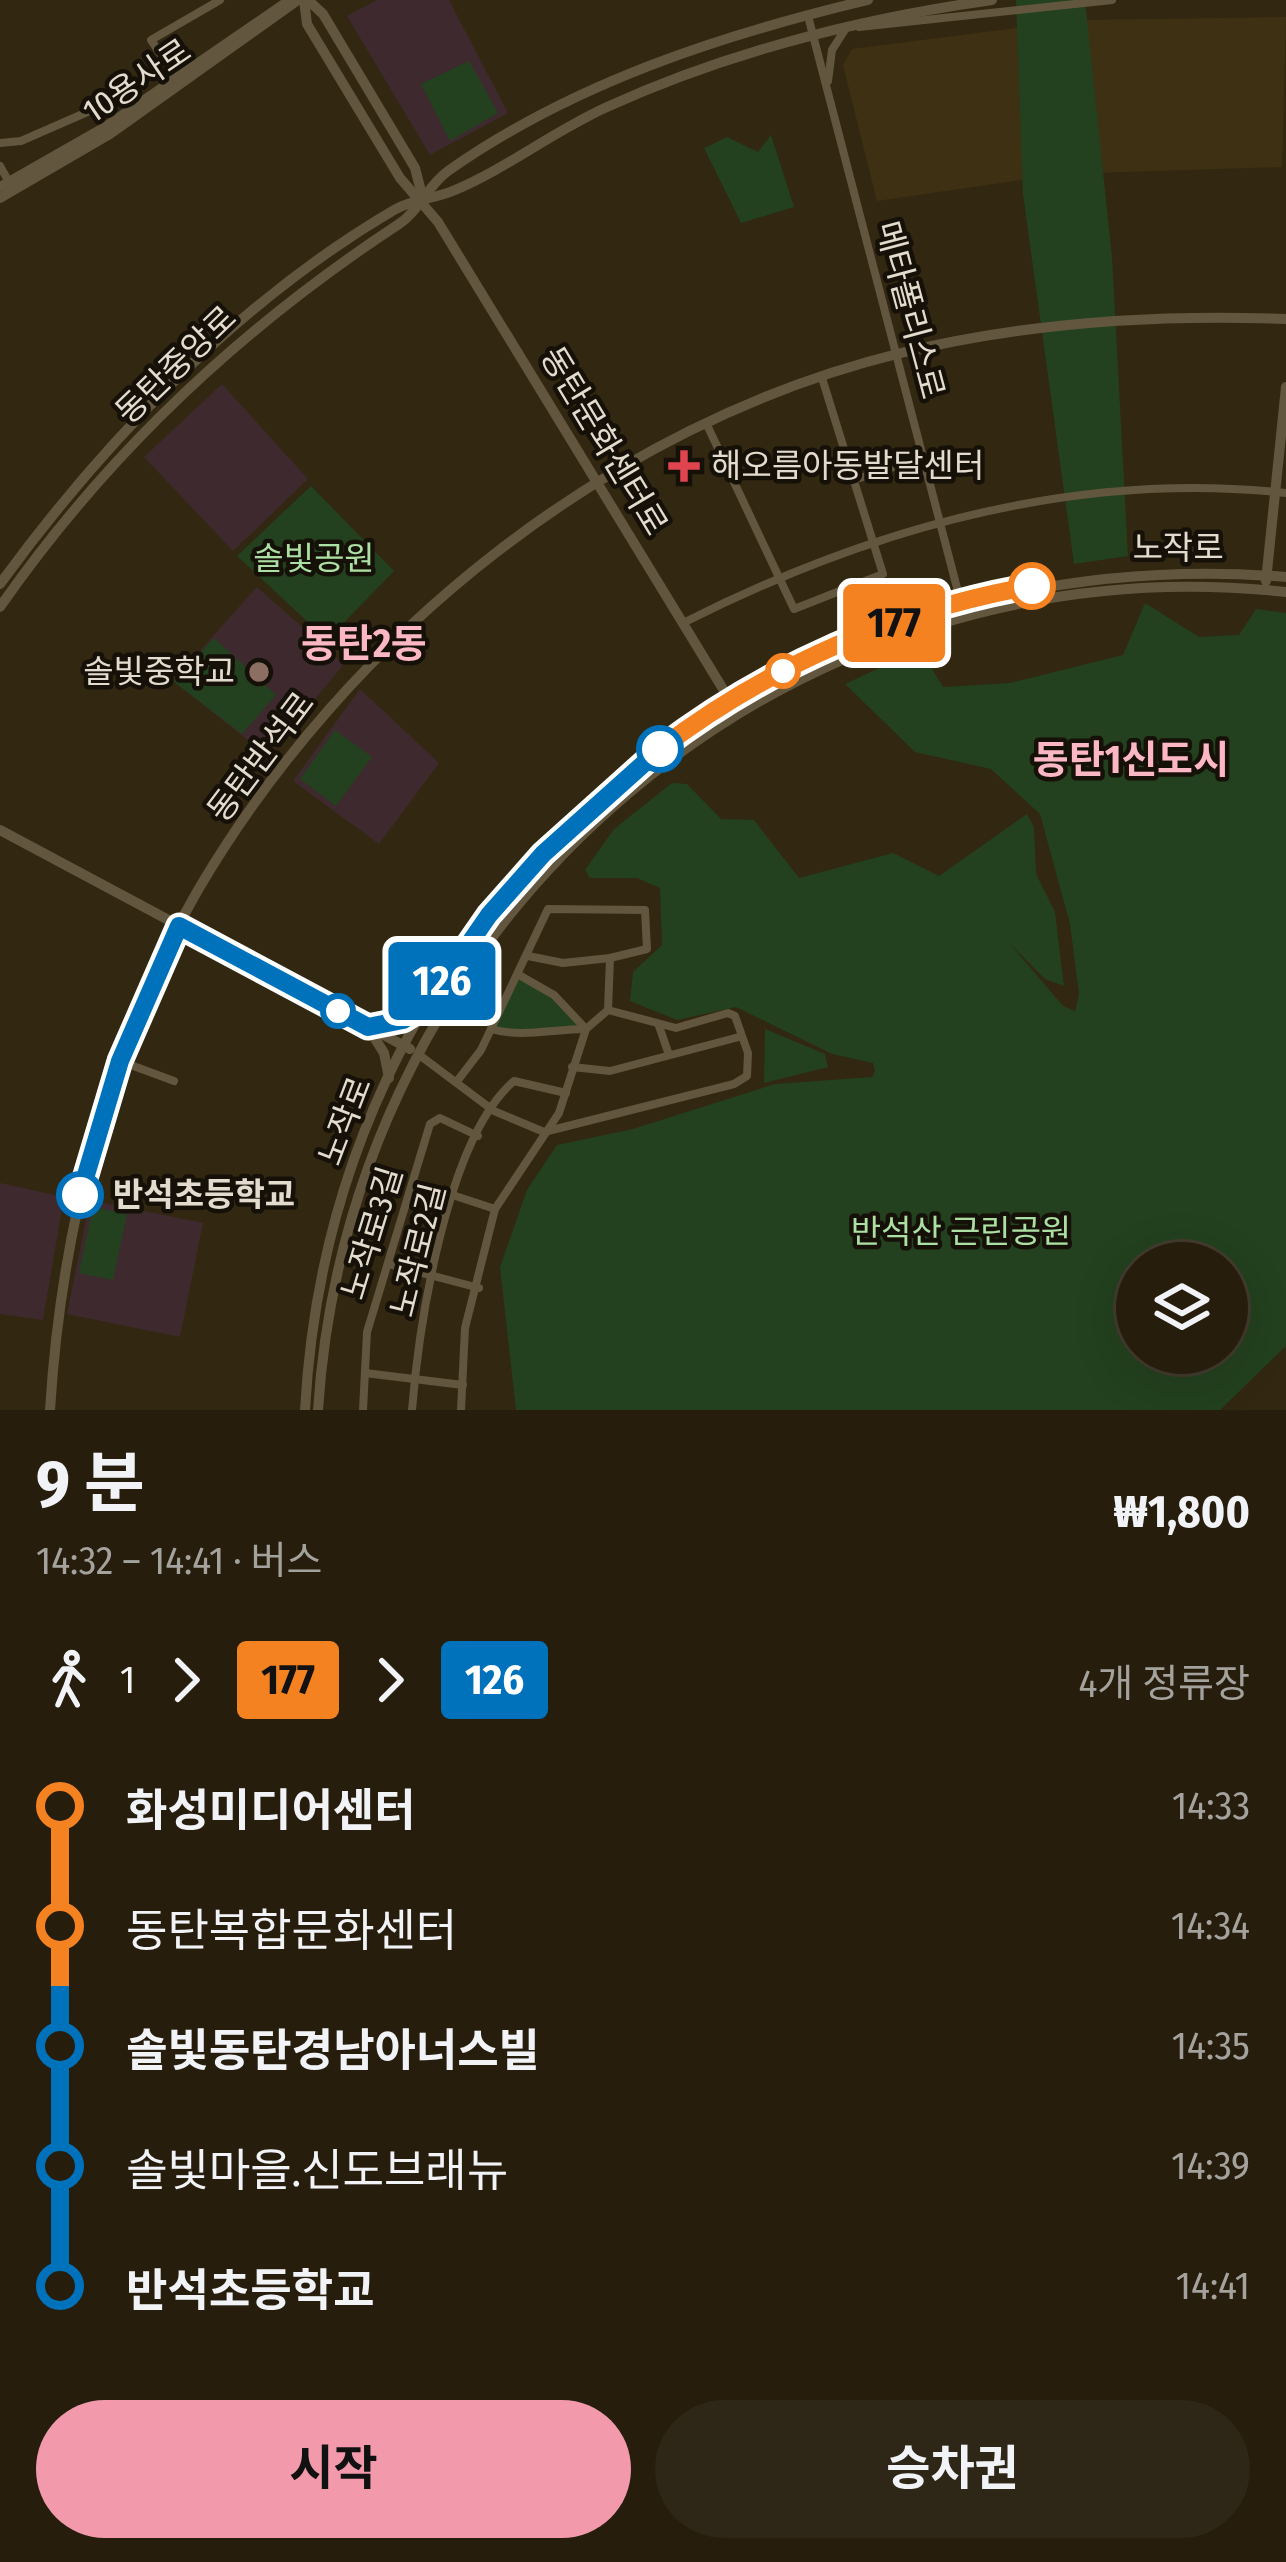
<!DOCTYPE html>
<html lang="ko">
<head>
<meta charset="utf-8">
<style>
	body { margin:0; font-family:"Fira Sans Condensed","Noto Sans KR",sans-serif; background:#2e2616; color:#f1f3f6; height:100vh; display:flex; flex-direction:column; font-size:45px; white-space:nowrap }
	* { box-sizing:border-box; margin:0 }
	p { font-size:39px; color:#a4a29d }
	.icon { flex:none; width:66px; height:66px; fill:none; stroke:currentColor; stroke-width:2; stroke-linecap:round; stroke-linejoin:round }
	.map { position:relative; height:1410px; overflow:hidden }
	.sheet { display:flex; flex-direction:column; background:#261d0d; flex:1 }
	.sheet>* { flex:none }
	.badge { padding:0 24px; border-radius:9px; font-size:42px; line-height:78px }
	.tools { position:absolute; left:1116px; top:1242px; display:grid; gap:24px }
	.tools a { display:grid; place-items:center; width:132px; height:132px; border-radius:50%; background:#261d0d; box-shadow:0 12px 48px #0002,0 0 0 3px #423b2e; font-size:60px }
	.map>.badge { position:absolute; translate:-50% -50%; box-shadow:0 0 0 6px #fff }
	.legs { display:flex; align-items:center; gap:18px; height:132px; padding:0 36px; font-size:39px }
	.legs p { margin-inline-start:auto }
	.overview { display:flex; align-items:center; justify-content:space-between; height:204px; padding:0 36px }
	h1 { font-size:66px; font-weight:700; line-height:90px }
	.cta { display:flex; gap:24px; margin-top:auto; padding:24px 36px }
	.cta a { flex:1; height:138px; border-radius:72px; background:#f29aac; color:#111; font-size:48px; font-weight:700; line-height:138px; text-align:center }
	.cta a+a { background:#2e2616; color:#f1f3f6 }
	ul { padding:0 36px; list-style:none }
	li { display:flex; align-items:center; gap:42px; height:120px; font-size:45px }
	li i { display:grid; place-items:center; width:18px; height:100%; margin:0 15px; background:currentColor }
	li i::after { content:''; width:30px; height:30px; margin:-15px; border:9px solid; border-radius:50%; background:#261d0d }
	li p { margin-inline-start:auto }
	li:first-child i { background:linear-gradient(#0000 50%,currentColor 0) }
	li:last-child i { background:linear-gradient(currentColor 50%,#0000 0) }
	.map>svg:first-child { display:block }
	.built { fill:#3e3012 }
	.education { fill:#3e2a2e }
	.park { fill:#23411e; fill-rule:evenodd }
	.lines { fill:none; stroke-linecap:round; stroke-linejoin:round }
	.street { stroke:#62563e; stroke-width:8 }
	.secondary { stroke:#62563e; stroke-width:10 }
	.line-1-casing { stroke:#fff; stroke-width:27 }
	.line-2-casing { stroke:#fff; stroke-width:27 }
	.line-1 { stroke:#f58220; stroke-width:18 }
	.line-2 { stroke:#0072bc; stroke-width:18 }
	.health-dot { fill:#e0444e; stroke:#161108; stroke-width:4.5 }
	.stop-1-dot { fill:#fff; stroke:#f58220; stroke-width:6 }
	.education-dot { fill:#8d6e63; stroke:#161108; stroke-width:4.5 }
	.stop-2-dot { fill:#fff; stroke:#0072bc; stroke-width:6 }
	.labels { text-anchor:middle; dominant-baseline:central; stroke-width:9; stroke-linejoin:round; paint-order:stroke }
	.street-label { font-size:33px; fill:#e3dcce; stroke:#161108 }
	.poi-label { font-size:33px; fill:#e3dcce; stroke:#161108; text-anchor:start }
	.park-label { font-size:33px; fill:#ace0a2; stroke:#161108 }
	.stop-label { font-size:33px; font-weight:bold; fill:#e3dcce; stroke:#161108; text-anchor:start }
	.quarter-label { font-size:39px; font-weight:bold; fill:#fbb7c4; stroke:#161108 }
</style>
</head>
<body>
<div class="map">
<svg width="1286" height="1410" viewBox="0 0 1286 1410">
	<rect width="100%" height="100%" fill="#322711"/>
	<polygon class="built" points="1286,17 1282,167 1063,174 877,201 843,65 852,49 1079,20"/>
	<g class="education">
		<polygon points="377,0 449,0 508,113 430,155 347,16"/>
		<polygon points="222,384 308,479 233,551 144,457"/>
		<polygon points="257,587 344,664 268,756 173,681"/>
		<polygon points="360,689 439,763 379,844 293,781"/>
		<polygon points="0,1183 64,1197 43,1320 0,1314"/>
		<polygon points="90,1200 203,1223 180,1337 67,1314"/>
	</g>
	<g class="park">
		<polygon points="1016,0 1085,0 1112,257 1128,556 1074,564 1023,194"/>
		<polygon points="469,61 498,113 450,141 421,84"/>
		<polygon points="771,135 794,207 741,223 704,148 727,137 758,152"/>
		<polygon points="311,486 394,571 327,640 237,556"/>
		<path d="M 1145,603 L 1199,637 L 1239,635 L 1256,609 L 1286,613 L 1286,1346 L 1220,1410 L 516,1410 L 500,1267 L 527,1190 L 557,1145 L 633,1129 L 775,1084 L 872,1077 L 875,1071 L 873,1063 L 832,1054 L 736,1007 L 677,1020 L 630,1001 L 633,972 L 662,945 L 660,888 L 637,878 L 590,878 L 585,870 L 614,829 L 672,783 L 687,784 L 721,819 L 754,820 L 799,878 L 893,853 L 939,876 L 1027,814 L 1034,827 L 1036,874 L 1055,912 L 1064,986 L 1045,979 L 1010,944 L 1063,1006 L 1075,1011 L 1079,994 L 1070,924 L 1040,814 L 991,769 L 915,752 L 845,684 L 920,649 L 943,687 L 1010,683 L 1123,655 ZM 1137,1263 L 1227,1263 L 1227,1353 L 1137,1353 Z"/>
		<polygon points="214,638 276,695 242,734 173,681"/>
		<polygon points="335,730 372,757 336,806 300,779"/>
		<polygon points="520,977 542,989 584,1028 520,1036 494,1028"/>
		<polygon points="765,1029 825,1054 828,1067 764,1083"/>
		<polygon points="93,1207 127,1214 113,1280 79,1273"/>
	</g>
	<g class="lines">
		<g class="street">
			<polyline points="808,16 963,611"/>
			<polyline points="859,27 1112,0"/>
			<polyline points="175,76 151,40 220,0"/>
			<polyline points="828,81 832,50 846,28"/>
			<polyline points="87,102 106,128"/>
			<polyline points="0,143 21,141 92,110"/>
			<polyline points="0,166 9,182"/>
			<polyline points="707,425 794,609 883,574 822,378"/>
			<polyline points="860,478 915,460"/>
			<path d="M 683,623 C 871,528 1074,470 1286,493"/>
			<polyline points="528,956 563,963 610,958"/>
			<polyline points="519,975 554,995 586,1029 608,1010"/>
			<polyline points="659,1026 669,1055"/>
			<polyline points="418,1054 494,1111 544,1132 734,1084 747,1076 748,1053 735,1016 728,1013 676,1028 608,1010 610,958 647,949 645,910 548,909 481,1050 458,1080"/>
			<polyline points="120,1061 174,1081"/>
			<polyline points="572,1067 610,1071 739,1037"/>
			<polyline points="413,1182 495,1209"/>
			<polyline points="388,1264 479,1288"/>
			<polyline points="365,1373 463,1385"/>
			<polyline points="363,1410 367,1332 430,1124 440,1118 478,1136"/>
			<path d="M 412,1410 C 419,1324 447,1138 514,1081 L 566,1093"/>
			<path d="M 461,1410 L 465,1328 L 495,1209 L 559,1113 L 586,1029 C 553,1029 522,1038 491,1029"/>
		</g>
		<g class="secondary">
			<polyline points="304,0 307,24 400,178 438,222 734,707"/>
			<polyline points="308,0 323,14 415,168 422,195"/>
			<polyline points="0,187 105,127 290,0"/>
			<polyline points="0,198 110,134 298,0"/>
			<polyline points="1266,581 1286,387"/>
			<path d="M 0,584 C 105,440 239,301 394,210 C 413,199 435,199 455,190 C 507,168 554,131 607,107 C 730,51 858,19 992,0"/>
			<path d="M 0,607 C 108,452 242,327 399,224 C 419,211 428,185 448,171 C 573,83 721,35 868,0"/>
			<polyline points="0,830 410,1049"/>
			<polyline points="371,1026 403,1020 420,1010"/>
			<polyline points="369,1029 384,1053 389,1078"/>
			<path d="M 50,1410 C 61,1231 107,1046 198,890 C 348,634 610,424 901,353 C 1028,322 1156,314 1286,319"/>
			<path d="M 305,1410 C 333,890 778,537 1286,577"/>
			<path d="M 318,1410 C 350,913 788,538 1286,592"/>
		</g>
	</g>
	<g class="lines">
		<g class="line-1-casing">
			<path id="line-1" d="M 660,749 C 767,667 899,609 1032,586"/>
		</g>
		<g class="line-2-casing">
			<polyline id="line-2" points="80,1195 120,1061 179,926 368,1027 403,1020 426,1006 489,915 543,854 660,749"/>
		</g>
		<use href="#line-1" class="line-1"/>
		<use href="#line-2" class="line-2"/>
	</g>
	<path class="health-dot" d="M678 448h12v12h12v12h-12v12h-12v-12h-12v-12h12z"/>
	<g class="stop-1-dot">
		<circle cx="1032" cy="586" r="21"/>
		<circle cx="783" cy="671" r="15"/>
	</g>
	<circle class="education-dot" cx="259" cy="672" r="12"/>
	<g class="stop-2-dot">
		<circle cx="660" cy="749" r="21"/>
		<circle cx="338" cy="1011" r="15"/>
		<circle cx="80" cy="1195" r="21"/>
	</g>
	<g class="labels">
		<g class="street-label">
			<text transform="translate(137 81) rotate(-34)">10용사로</text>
			<text transform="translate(910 310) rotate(75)">메타폴리스로</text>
			<text transform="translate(176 365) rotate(-44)">동탄중앙로</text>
			<text transform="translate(604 441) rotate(59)">동탄문화센터로</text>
			<text x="1178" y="548">노작로</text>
			<text transform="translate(261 757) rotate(-53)">동탄반석로</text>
			<text transform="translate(345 1121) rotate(-69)">노작로</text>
			<text transform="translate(372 1233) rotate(-73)">노작로3길</text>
			<text transform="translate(418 1250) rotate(-76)">노작로2길</text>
		</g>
		<g class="poi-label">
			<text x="711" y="466">해오름아동발달센터</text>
			<text x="235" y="672" text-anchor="end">솔빛중학교</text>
		</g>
		<g class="park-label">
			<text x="314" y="559">솔빛공원</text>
			<text x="961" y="1232">반석산 근린공원</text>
		</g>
		<g class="stop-label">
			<text x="113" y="1195">반석초등학교</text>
		</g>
		<g class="quarter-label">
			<text x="364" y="644">동탄2동</text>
			<text x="1131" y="760">동탄1신도시</text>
		</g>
	</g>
</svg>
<div class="tools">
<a><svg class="icon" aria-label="layers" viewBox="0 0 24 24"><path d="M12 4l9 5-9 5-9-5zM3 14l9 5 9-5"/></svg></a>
</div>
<b class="badge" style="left:894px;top:623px;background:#f58220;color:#111">177</b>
<b class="badge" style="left:442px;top:981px;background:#0072bc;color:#fff">126</b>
</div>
<section class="sheet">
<div class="overview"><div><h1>9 분</h1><p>14:32 – 14:41 · 버스</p></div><b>₩1,800</b></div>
<div class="legs"><svg class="icon" aria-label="walk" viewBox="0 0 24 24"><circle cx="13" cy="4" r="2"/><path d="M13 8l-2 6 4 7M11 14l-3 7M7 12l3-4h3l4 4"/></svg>1<svg class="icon" aria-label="forward" viewBox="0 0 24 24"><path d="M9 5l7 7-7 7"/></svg><b class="badge" style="background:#f58220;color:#111">177</b><svg class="icon" aria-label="forward" viewBox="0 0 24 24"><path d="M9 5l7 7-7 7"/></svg><b class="badge" style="background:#0072bc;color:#fff">126</b><p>4개 정류장</p></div>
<ul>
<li><i style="color:#f58220"></i><b>화성미디어센터</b><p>14:33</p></li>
<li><i style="color:#f58220"></i><span>동탄복합문화센터</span><p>14:34</p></li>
<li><i style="color:#0072bc"></i><b>솔빛동탄경남아너스빌</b><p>14:35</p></li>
<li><i style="color:#0072bc"></i><span>솔빛마을.신도브래뉴</span><p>14:39</p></li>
<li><i style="color:#0072bc"></i><b>반석초등학교</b><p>14:41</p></li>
</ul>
<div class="cta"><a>시작</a><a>승차권</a></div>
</section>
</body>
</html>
